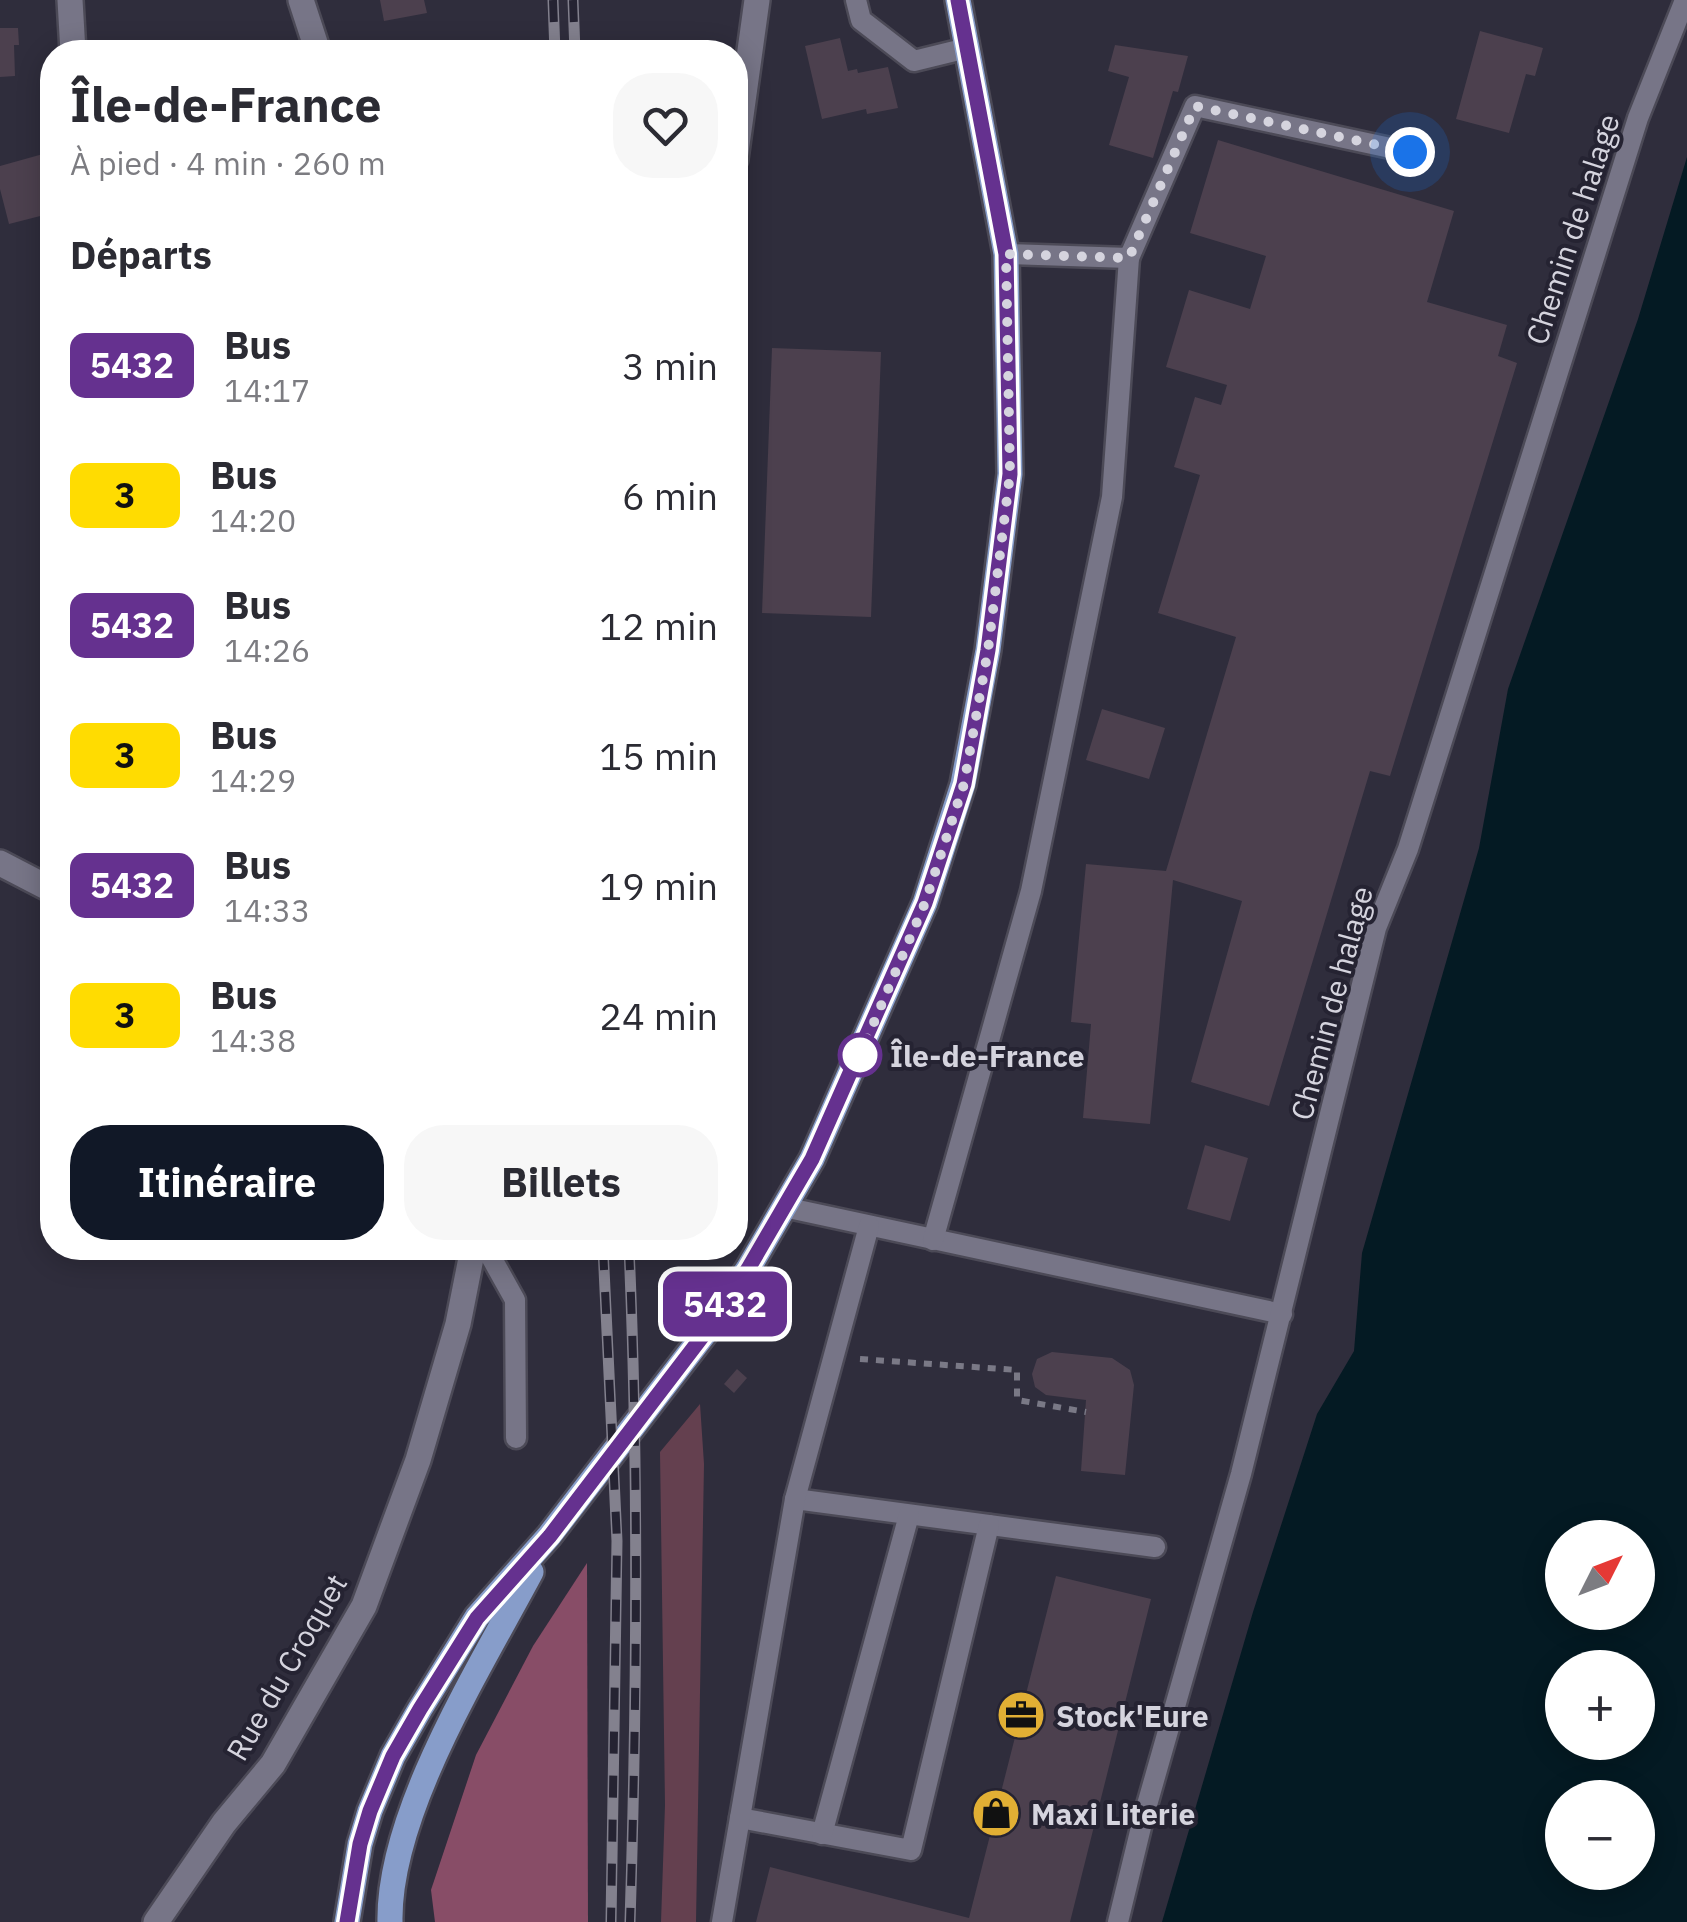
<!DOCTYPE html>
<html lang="fr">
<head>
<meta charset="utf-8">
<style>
	body { margin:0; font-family:"IBM Plex Sans",sans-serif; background:#f7f7f7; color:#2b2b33; height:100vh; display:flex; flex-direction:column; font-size:38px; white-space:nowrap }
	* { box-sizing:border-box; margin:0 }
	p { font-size:32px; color:#7c7c81 }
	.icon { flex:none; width:55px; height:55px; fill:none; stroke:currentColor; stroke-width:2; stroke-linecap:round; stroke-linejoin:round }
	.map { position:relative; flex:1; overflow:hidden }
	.drawer { position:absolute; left:40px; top:40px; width:708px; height:1220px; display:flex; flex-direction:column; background:#fff; border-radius:40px; box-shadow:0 5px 25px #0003 }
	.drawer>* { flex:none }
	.badge { padding:0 20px; border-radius:15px; font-size:35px; line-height:65px }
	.needle { width:65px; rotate:48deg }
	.tools { position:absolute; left:1545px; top:1520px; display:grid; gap:20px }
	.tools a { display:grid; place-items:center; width:110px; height:110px; border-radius:50%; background:#fff; box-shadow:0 5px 25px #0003; font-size:50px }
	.you { position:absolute; width:50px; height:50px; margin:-25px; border:8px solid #fff; border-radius:50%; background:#1a73e8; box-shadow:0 0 0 15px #1a73e833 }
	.map>.badge { position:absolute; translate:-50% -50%; box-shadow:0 0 0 5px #fff }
	h2 { padding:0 30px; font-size:38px; line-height:90px }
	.round { display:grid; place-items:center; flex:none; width:105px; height:105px; border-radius:40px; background:#f7f7f7 }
	.overview { display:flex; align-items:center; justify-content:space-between; height:170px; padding:0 30px }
	h1 { font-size:48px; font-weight:700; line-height:75px }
	.cta { display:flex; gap:20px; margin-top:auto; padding:20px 30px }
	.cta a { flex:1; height:115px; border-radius:40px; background:#111827; color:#fff; font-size:40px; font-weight:700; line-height:115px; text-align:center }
	.cta a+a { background:#f7f7f7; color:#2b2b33 }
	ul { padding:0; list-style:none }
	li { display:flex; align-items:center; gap:30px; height:130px; padding:0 30px }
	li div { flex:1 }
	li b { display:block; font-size:38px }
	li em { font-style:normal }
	li .badge { min-width:110px; font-weight:700; text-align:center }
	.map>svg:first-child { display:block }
	.green { fill:#64404f }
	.forest { fill:#884d67 }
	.water { fill:#041a23; fill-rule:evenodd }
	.building { fill:#4c404e }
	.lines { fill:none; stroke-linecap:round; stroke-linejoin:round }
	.lane-casing { stroke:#4c4a57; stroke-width:25 }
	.street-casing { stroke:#4c4a57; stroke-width:30 }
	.primary-casing { stroke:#4c4a57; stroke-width:30 }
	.path { stroke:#7a7986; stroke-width:6; stroke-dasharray:8 8; stroke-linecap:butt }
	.lane { stroke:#777587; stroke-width:20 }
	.street { stroke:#777587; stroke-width:25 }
	.primary { stroke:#879dca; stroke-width:25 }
	.rail-casing { stroke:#83818e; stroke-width:11 }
	.rail { stroke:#252332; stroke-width:8; stroke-dasharray:22; stroke-linecap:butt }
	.line-casing { stroke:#fff; stroke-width:22 }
	.line { stroke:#65318f; stroke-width:15 }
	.walk { stroke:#d5d4de; stroke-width:10; stroke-dasharray:0 18 }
	.stop-dot { fill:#fff; stroke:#65318f; stroke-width:5 }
	.labels { text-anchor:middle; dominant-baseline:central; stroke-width:8; stroke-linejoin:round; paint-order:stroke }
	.street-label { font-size:30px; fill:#d5d4de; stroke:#252332 }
	.stop-label { font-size:30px; font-weight:bold; fill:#d5d4de; stroke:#252332; text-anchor:start }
	.poi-label { font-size:30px; font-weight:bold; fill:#d5d4de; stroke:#252332; text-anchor:start }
</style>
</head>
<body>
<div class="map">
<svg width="1687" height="1922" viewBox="0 0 1687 1922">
	<rect width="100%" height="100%" fill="#2f2d3c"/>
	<polygon class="green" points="700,1404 704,1464 696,1922 661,1922 665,1805 660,1452"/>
	<polygon class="forest" points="587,1563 588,1922 435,1922 431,1890 476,1755 533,1646"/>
	<path class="water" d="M 1687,157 L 1687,1922 L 1162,1922 L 1253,1612 L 1317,1414 L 1354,1351 L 1362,1253 L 1479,848 L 1508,689 L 1638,319 ZM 1562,1538 L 1638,1538 L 1638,1612 L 1562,1612 ZM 1562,1668 L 1638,1668 L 1638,1742 L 1562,1742 ZM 1562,1798 L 1638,1798 L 1638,1872 L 1562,1872 Z"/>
	<g class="building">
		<polygon points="380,0 424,0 427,13 384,21"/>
		<polygon points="0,28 18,28 19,45 14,45 15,76 0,77"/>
		<polygon points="1480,31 1543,48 1535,76 1526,74 1509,133 1456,119"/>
		<polygon points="840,38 848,71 857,69 858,73 888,67 898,108 867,114 866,109 822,119 805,46"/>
		<polygon points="1115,45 1188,56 1178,92 1173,91 1153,158 1109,145 1129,77 1108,71"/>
		<polygon points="1218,140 1454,211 1427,302 1507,325 1498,356 1517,363 1390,776 1370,771 1269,1106 1191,1082 1242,901 1173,880 1150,1124 1083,1118 1091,1024 1071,1022 1086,864 1166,871 1236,637 1158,613 1200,475 1174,467 1195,397 1221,405 1227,385 1166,367 1189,290 1250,309 1266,256 1190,233"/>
		<polygon points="43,154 48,175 43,176 52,213 9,224 0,189 0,166"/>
		<polygon points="52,268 52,300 41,272"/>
		<polygon points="772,348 881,352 871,617 762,613"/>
		<polygon points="1102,709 1165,728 1149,779 1086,760"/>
		<polygon points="1205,1145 1248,1158 1230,1221 1187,1209"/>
		<polygon points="1052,1352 1112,1358 1130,1370 1134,1385 1125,1475 1081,1471 1086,1400 1046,1395 1035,1387 1032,1374 1037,1359"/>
		<polygon points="737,1369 747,1378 734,1393 724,1384"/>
		<polygon points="1056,1576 1151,1599 1070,1922 756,1922 770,1867 969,1918"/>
	</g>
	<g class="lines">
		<g class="lane-casing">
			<g id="lane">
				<polyline points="856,0 861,20 914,61 967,48"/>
				<polyline points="1006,254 1129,258 1195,106 1409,152"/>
				<polyline points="784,1207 1282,1314"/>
				<polyline points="933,1240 1031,891 1112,497 1129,258"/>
				<polyline points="486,1248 515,1300 516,1438"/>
				<polyline points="795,1499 1155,1547"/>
				<polyline points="740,1818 911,1850 989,1525"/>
				<polyline points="822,1834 909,1515"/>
				<polyline points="722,1922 795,1499 869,1226"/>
				<polyline points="1118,1922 1143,1819 1241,1474 1376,928 1408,849 1638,118 1685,0"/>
			</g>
		</g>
		<g class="street-casing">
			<g id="street">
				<polyline points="70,0 73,52"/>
				<polyline points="301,0 318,52"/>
				<polyline points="735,159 757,0"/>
				<polyline points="0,863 52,890"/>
				<polyline points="156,1922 224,1823 273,1764 364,1606 418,1460 458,1324 473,1248"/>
			</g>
		</g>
		<g class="primary-casing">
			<g id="primary">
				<polyline points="347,1922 360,1844 370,1811 393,1756 420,1709 477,1617 549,1536 708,1329 748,1269 812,1159 925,903 963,784 988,650 1010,474 1006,254 958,0"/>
				<path d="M 390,1922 C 388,1813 480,1668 531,1572"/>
			</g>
		</g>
		<polyline class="path" points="860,1359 1017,1370 1017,1400 1086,1412"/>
		<use href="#lane" class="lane"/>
		<use href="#street" class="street"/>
		<use href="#primary" class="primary"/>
		<g class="rail-casing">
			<g id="rail">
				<polyline points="553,0 555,52"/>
				<polyline points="573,0 575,52"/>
				<polyline points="603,1248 617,1541 611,1922"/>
				<path d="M 629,1248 C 639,1473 637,1697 630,1922"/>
			</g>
		</g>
		<use href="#rail" class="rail"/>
	</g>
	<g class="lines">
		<g class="line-casing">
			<polyline id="line" points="347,1922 360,1844 370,1811 393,1756 420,1709 477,1618 550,1536 708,1329 748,1269 812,1159 925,903 964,784 988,650 1010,474 1006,254 958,0"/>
		</g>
		<use href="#line" class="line"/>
		<polyline class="walk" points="860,1055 925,903 964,784 988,650 1010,474 1006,254 1129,258 1195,106 1410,152"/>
	</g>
	<defs>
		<g id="office-disc" transform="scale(2.5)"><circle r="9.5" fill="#e1af34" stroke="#252332"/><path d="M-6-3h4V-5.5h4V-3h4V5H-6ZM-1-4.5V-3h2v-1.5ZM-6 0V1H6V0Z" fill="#111"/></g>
		<g id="shop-disc" transform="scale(2.5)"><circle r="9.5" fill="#e1af34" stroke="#252332"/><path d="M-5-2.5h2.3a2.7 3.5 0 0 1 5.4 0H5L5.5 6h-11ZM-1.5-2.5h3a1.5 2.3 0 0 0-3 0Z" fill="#111"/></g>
	</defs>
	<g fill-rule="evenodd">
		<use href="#office-disc" x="1021" y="1715"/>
		<use href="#shop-disc" x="996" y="1813"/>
	</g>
	<circle class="stop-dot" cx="860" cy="1055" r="20"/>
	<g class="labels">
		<g class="street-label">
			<text transform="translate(1572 229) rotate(-72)">Chemin de halage</text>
			<text transform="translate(1331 1003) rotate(-75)">Chemin de halage</text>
			<text transform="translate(286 1667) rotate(-60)">Rue du Croquet</text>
		</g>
		<g class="stop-label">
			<text x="890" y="1055">Île-de-France</text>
		</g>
		<g class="poi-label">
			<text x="1056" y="1715">Stock'Eure</text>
			<text x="1031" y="1813">Maxi Literie</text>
		</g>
	</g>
</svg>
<div class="tools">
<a><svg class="needle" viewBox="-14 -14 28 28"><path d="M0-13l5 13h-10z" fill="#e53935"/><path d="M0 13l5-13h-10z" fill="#7c7c81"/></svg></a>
<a>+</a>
<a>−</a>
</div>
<div class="you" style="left:1410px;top:152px"></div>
<b class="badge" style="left:725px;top:1304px;background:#65318f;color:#fff">5432</b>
<section class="drawer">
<div class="overview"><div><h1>Île-de-France</h1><p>À pied · 4 min · 260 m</p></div><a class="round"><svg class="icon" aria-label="heart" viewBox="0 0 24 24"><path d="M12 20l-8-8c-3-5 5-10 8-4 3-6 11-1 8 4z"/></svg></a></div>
<h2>Départs</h2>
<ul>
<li><span class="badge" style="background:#65318f;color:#fff">5432</span><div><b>Bus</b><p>14:17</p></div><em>3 min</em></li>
<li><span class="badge" style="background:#ffdc01;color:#111">3</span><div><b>Bus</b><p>14:20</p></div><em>6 min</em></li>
<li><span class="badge" style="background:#65318f;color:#fff">5432</span><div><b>Bus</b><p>14:26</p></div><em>12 min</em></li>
<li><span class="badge" style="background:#ffdc01;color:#111">3</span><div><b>Bus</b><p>14:29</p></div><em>15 min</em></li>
<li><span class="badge" style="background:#65318f;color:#fff">5432</span><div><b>Bus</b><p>14:33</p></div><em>19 min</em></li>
<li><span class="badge" style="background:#ffdc01;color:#111">3</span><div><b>Bus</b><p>14:38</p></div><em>24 min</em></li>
</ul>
<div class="cta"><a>Itinéraire</a><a>Billets</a></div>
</section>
</div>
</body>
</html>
